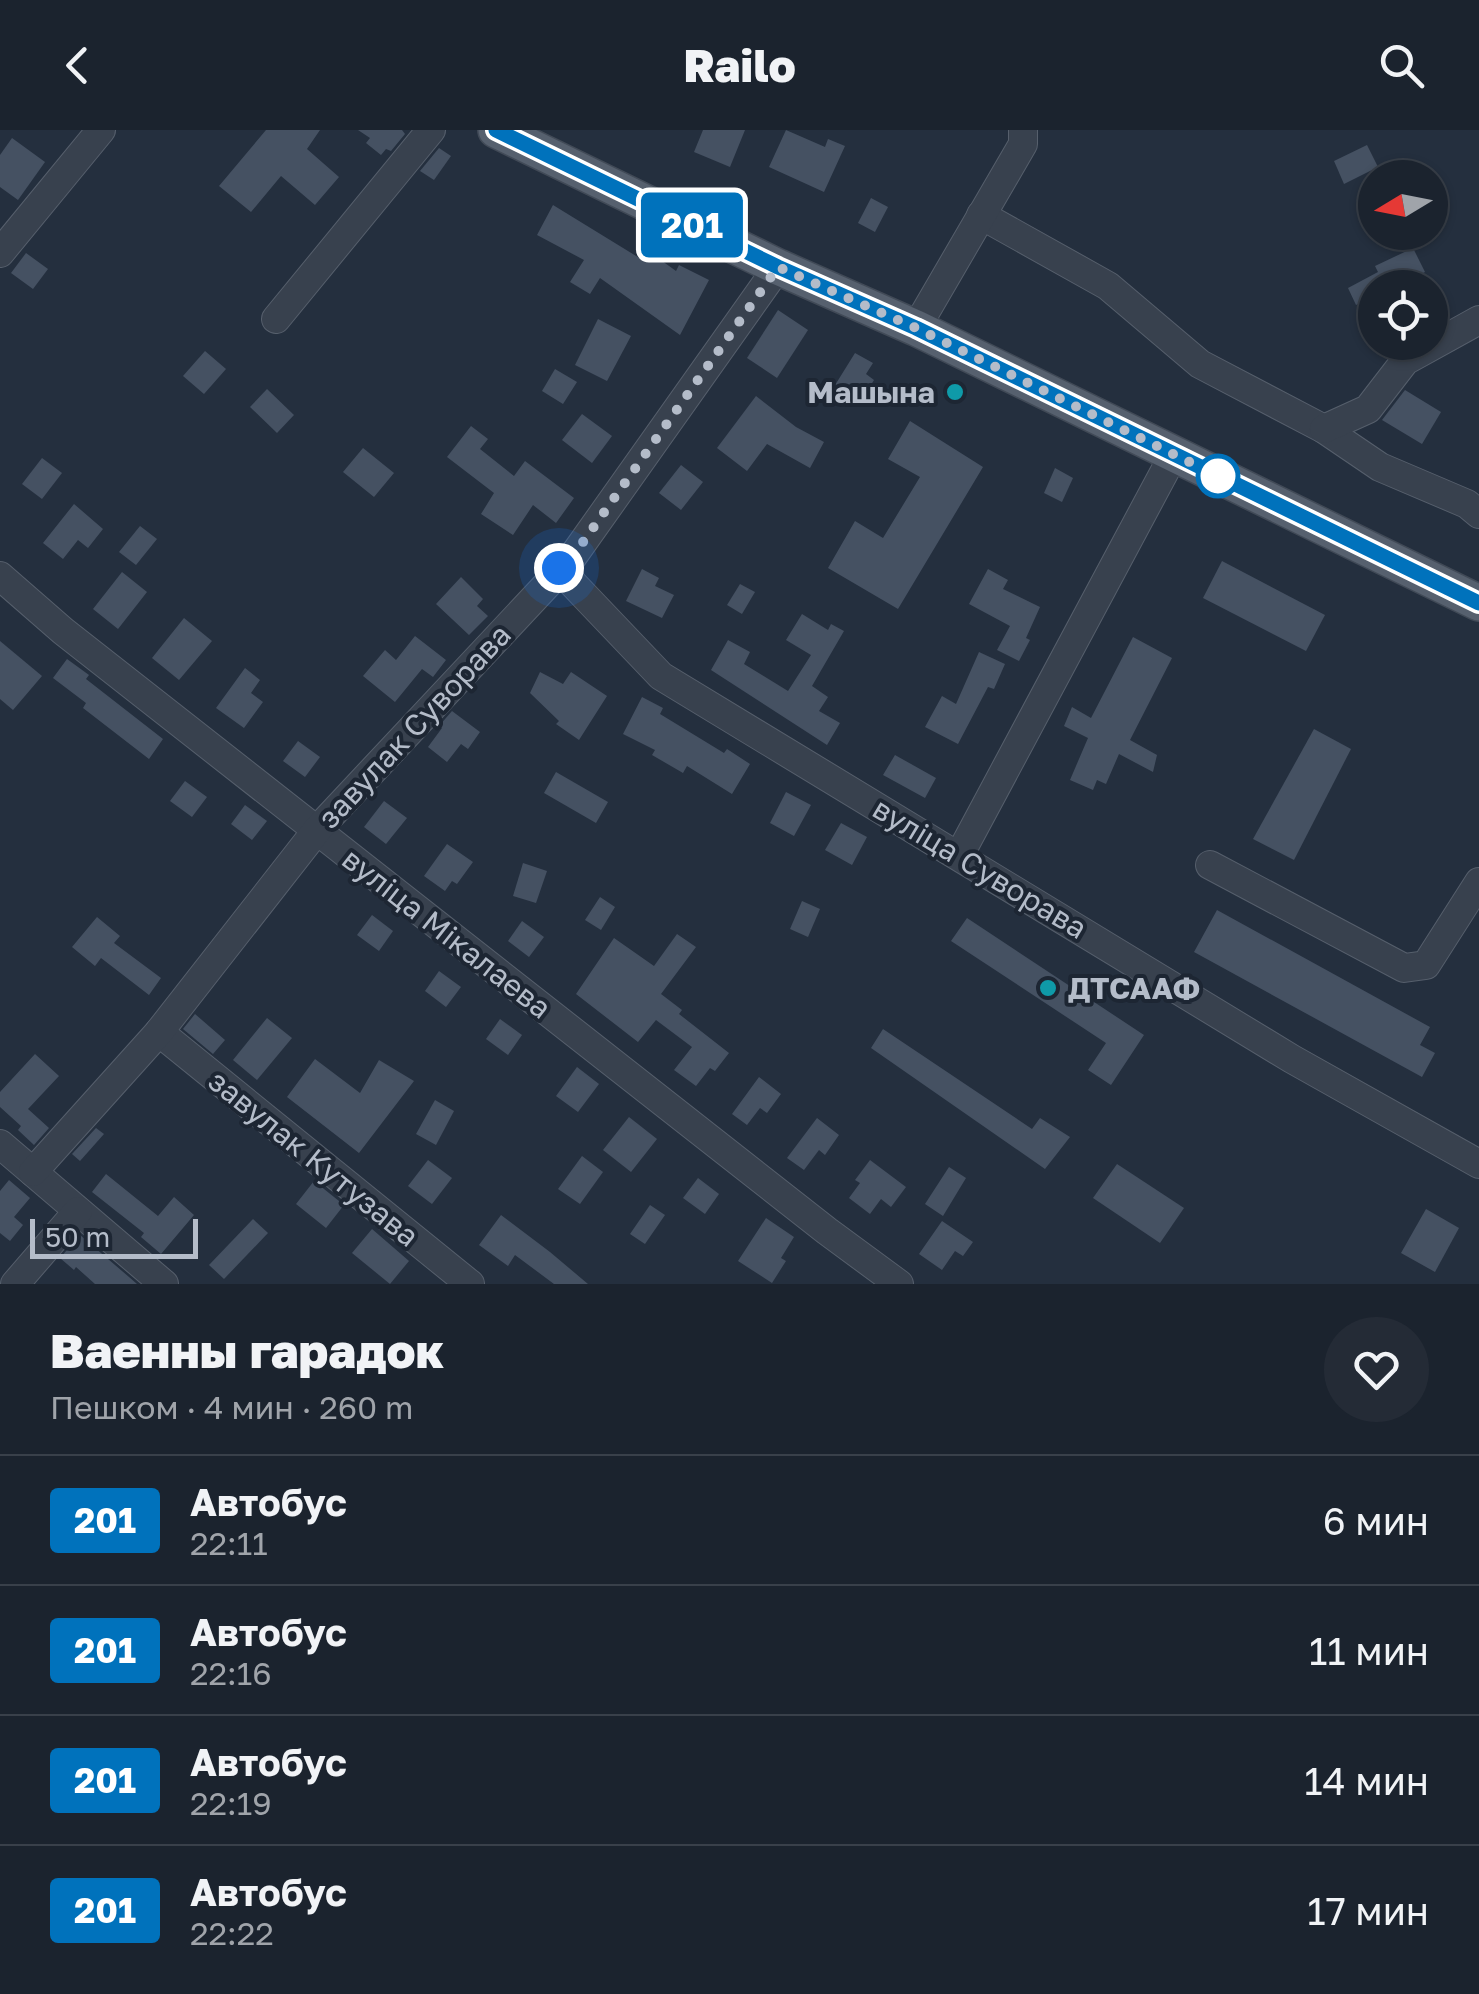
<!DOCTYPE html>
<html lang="ru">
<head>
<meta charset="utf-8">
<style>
	body { margin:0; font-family:"Golos Text",sans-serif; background:#242b36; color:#f1f3f6; height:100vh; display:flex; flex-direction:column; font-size:38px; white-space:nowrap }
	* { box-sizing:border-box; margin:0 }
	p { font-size:32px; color:#a0a4aa }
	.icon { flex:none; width:55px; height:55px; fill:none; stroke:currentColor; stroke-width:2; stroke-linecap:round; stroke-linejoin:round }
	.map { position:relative; height:1154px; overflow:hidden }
	.side { display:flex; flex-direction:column; background:#1b232e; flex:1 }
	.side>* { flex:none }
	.badge { padding:0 20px; border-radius:8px; font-size:35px; line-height:65px }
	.needle { width:65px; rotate:260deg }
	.buttons { position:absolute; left:1358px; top:30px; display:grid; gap:20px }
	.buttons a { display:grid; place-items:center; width:90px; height:90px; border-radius:50%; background:#1b232e; box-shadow:0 2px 8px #0004,0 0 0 2px #39404a; font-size:50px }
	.scale { position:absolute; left:30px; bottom:25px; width:168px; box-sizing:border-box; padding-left:10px; border:5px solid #b4bcc9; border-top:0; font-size:28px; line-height:35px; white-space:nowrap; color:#b4bcc9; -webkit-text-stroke:8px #1d2633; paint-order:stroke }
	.you { position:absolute; width:50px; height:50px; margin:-25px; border:8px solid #fff; border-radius:50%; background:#1a73e8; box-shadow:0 0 0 15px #1a73e833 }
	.map>.badge { position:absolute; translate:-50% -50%; box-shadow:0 0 0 5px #fff }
	.round { display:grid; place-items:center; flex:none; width:105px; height:105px; border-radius:52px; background:#242b36 }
	.head { display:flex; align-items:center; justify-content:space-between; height:170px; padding:0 50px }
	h1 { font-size:48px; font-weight:800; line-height:75px }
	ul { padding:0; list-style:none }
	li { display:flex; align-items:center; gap:30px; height:130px; padding:0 50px; border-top:2px solid #39404a }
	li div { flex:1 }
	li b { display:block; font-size:38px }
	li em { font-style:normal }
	li .badge { min-width:110px; font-weight:700; text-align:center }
	header { display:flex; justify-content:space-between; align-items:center; height:130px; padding:0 50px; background:#1b232e; font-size:45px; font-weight:800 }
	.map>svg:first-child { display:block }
	.building { fill:#455162 }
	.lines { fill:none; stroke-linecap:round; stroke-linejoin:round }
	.minor-casing { stroke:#565f6c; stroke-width:30 }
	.major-casing { stroke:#414a57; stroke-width:38 }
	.minor { stroke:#38414e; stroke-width:28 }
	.major { stroke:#56606e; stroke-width:35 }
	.line-casing { stroke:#fff; stroke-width:22 }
	.line { stroke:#0072bc; stroke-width:15 }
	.walk { stroke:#b4bcc9; stroke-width:10; stroke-dasharray:0 18 }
	.culture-dot { fill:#0f9aa8; stroke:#1d2633; stroke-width:4 }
	.stop-dot { fill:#fff; stroke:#0072bc; stroke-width:5 }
	.labels { text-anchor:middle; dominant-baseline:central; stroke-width:8; stroke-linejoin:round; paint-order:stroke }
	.poi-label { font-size:30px; font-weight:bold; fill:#b4bcc9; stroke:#1d2633; text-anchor:end }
	.street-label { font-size:30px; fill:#b4bcc9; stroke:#1d2633 }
</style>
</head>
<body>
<header><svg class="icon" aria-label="back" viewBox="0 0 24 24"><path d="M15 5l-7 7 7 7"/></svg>Railo<svg class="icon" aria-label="search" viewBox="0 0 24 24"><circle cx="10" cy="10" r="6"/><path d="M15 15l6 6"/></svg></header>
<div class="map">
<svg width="1479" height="1154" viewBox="0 0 1479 1154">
	<rect width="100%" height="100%" fill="#242f3e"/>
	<g class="building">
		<polygon points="266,0 320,0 307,19 339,47 315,75 281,46 251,82 219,56"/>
		<polygon points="358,0 402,0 405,4 391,21 386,19 381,25 366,13 370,8"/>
		<polygon points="703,0 745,0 730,37 694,22"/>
		<polygon points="786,0 825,17 828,9 845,16 824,62 769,37"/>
		<polygon points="12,8 45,32 18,70 0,57 0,25"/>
		<polygon points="1367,15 1378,37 1344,54 1334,31"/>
		<polygon points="439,18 451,26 434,50 420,41"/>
		<polygon points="871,68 888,77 875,102 858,93"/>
		<polygon points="553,75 641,129 647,120 676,141 679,135 709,150 680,205 600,148 590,164 570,152 584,130 537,105"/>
		<polygon points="1413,118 1425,142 1393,158 1375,158 1375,166 1356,175 1348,158 1378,142 1375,136"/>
		<polygon points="26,123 48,139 33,159 11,143"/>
		<polygon points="778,180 808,200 777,248 747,228"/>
		<polygon points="598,189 631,206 607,251 575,235"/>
		<polygon points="205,221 226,239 204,264 183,246"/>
		<polygon points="855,223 873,233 866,244 874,250 858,276 832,260"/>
		<polygon points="555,239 577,252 563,274 542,261"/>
		<polygon points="267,259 294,285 277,303 250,277"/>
		<polygon points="1405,260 1441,282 1422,314 1382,290"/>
		<polygon points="756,266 796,297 824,312 810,338 767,314 747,341 717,318"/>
		<polygon points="582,284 612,306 592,333 562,310"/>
		<polygon points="910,291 983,337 898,479 828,438 855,391 883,408 920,347 888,329"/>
		<polygon points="471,296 488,309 480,319 514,346 525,331 574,368 556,393 533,375 513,405 481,384 494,363 447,327"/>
		<polygon points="363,318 394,343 374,367 343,342"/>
		<polygon points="42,328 62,343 42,369 22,354"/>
		<polygon points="681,335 703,352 681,380 659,363"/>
		<polygon points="1055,338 1073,348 1062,372 1044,363"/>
		<polygon points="74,374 103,399 88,418 78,410 63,429 43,413"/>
		<polygon points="140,396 157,409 136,435 119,422"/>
		<polygon points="1222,431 1325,485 1306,521 1203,468"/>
		<polygon points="642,439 659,448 655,456 674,465 662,488 626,471"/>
		<polygon points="988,439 1008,450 1003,459 1040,477 1026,508 1030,510 1019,531 997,520 1010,496 969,474"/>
		<polygon points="122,442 147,462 118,499 93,479"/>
		<polygon points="461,447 483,469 477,476 488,486 469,505 436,474"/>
		<polygon points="740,454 755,462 742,484 727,475"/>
		<polygon points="802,484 828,500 831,494 844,501 812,556 828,567 819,581 840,593 827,615 711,540 728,510 750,522 744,534 788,561 811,525 786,510"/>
		<polygon points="184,488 212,511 179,550 152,528"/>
		<polygon points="415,506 446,530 433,547 422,539 395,572 363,546 385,520 396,530"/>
		<polygon points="1133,507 1172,528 1130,610 1157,625 1153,642 1119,624 1106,654 1097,650 1093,660 1070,650 1088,608 1064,596 1072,577 1091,588"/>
		<polygon points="0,511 42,546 13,580 0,569"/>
		<polygon points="979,522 1005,534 994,559 988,557 958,614 925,597 942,566 956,574"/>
		<polygon points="67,529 89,545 86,549 163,609 149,629 83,578 86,573 53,548"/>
		<polygon points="245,538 260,550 251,563 263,572 244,598 216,578"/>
		<polygon points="540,542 563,554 571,542 607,566 579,610 556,594 559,591 530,563"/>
		<polygon points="642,567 663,578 660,584 724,623 727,619 750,634 732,664 687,636 683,643 652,625 655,620 623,604"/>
		<polygon points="452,581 480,602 468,619 461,614 447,632 428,617 442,598 439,596"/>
		<polygon points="1314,599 1351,619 1294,730 1253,709"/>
		<polygon points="298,611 320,627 305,647 283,631"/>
		<polygon points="895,625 936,648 925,668 883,645"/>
		<polygon points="556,642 608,672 596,693 544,663"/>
		<polygon points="185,651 207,667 192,687 170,671"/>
		<polygon points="786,662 811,675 794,706 770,693"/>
		<polygon points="384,671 407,688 386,714 364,697"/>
		<polygon points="245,675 267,691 252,710 231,694"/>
		<polygon points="841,693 867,707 852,735 825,720"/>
		<polygon points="447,714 473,732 457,754 452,751 445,761 424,746"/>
		<polygon points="523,733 547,741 536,773 513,766"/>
		<polygon points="600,767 615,777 601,800 585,790"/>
		<polygon points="802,771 820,779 808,807 790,799"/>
		<polygon points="1217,780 1430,897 1420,915 1435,923 1422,947 1194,822"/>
		<polygon points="372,785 393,801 379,821 357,805"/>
		<polygon points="97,787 120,806 114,813 161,848 149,865 101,828 95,836 72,817"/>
		<polygon points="967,788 1144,905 1111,955 1088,940 1106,913 951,811"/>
		<polygon points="522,791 544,807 529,827 508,811"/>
		<polygon points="677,804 696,817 661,864 682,880 679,884 729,923 715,941 710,938 696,956 674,940 692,917 656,890 638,912 576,864 614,808 654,836"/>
		<polygon points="439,841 461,857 446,877 425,861"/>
		<polygon points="195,884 225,910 213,924 183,899"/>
		<polygon points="267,888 292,908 257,950 233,930"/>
		<polygon points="500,889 522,905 508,925 486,909"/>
		<polygon points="883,899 1032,999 1040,988 1070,1007 1045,1039 871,918"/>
		<polygon points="35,924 59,946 28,979 49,998 34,1015 18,1000 21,996 0,977 0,962"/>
		<polygon points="315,929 360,963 379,930 414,951 359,1023 287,967"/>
		<polygon points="577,937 599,954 578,982 556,966"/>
		<polygon points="759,947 781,964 767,983 760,978 747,995 732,984"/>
		<polygon points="435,970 454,981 436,1015 416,1004"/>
		<polygon points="629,987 657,1009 631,1042 603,1020"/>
		<polygon points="817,988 839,1005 825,1025 819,1020 804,1040 787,1028"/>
		<polygon points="96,998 104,1004 80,1031 72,1024"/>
		<polygon points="582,1026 603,1042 580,1074 558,1059"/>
		<polygon points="428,1030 452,1048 432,1074 408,1056"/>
		<polygon points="870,1030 906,1057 891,1077 881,1069 870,1084 849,1068 860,1053 855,1050"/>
		<polygon points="1117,1034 1184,1078 1160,1113 1093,1068"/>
		<polygon points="949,1037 966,1048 943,1086 925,1074"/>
		<polygon points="106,1044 158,1086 174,1067 194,1085 161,1124 141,1107 144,1103 92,1062"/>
		<polygon points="698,1048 719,1064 705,1084 683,1068"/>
		<polygon points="9,1050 30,1068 14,1087 23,1095 10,1111 0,1103 0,1061"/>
		<polygon points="314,1051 344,1075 326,1098 296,1074"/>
		<polygon points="650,1075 665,1085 645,1114 630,1104"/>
		<polygon points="1426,1079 1459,1098 1435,1142 1401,1123"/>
		<polygon points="501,1085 550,1122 588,1154 554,1154 515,1125 508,1136 479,1115"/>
		<polygon points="766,1088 794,1107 781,1128 786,1131 772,1153 738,1131"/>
		<polygon points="253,1089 268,1103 224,1149 209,1135"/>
		<polygon points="942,1091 973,1112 963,1126 955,1121 942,1140 919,1124"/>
		<polygon points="372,1099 409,1131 390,1154 352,1123"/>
		<polygon points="80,1105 129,1147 137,1154 95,1154 76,1137 74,1140 60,1128"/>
	</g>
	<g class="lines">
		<g class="minor-casing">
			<g id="minor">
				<polyline points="981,85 1108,156 1200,234 1324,299 1380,337 1467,374 1479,384"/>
				<polyline points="0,123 101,0"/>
				<polyline points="276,189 431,0"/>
				<polyline points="916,198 1023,14 1023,0"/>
				<polyline points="1324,299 1368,279 1405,231 1479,190"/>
				<polyline points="559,439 661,546 1292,929 1479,1034"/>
				<polyline points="0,446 63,501 827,1101 899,1154"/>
				<polyline points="960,724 1174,324"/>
				<polyline points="1210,735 1404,838 1426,835 1479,752"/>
				<polyline points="159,902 470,1154"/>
				<polyline points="0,1014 164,1154"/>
				<polyline points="33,1042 159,902 317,700 571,429 778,137"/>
				<polyline points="15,1154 78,1081"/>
			</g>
		</g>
		<g class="major-casing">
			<polyline id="major" points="496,0 778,137 916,198 1479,473"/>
		</g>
		<use href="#minor" class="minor"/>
		<use href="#major" class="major"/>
	</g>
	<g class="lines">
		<g class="line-casing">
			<polyline id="line" points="496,0 778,137 916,198 1479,473"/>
		</g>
		<use href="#line" class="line"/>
		<polyline class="walk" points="559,438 571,429 778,137 916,198 1218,346"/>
	</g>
	<g class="culture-dot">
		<circle cx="955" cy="262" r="10"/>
		<circle cx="1048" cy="858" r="10"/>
	</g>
	<circle class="stop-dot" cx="1218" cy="346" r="20"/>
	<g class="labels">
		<g class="poi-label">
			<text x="935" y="262">Машына</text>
			<text x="1068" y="858" text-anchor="start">ДТСААФ</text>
		</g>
		<g class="street-label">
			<text transform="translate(414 596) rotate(-47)">завулак Суворава</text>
			<text transform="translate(980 738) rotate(31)">вуліца Суворава</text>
			<text transform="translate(447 803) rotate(38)">вуліца Мікалаева</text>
			<text transform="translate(314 1028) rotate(39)">завулак Кутузава</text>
		</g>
	</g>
</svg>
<div class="buttons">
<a><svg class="needle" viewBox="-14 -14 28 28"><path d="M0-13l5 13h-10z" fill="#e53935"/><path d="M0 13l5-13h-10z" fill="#a0a4aa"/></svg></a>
<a><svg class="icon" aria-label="locate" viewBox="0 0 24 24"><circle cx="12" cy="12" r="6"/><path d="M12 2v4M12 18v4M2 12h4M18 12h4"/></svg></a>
</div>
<div class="scale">50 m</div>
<div class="you" style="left:559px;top:438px"></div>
<b class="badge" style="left:692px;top:95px;background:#0072bc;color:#fff">201</b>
</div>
<section class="side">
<div class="head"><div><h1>Ваенны гарадок</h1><p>Пешком · 4 мин · 260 m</p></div><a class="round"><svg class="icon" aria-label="heart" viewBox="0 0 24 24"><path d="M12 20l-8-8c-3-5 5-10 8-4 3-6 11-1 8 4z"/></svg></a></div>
<ul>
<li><span class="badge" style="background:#0072bc;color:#fff">201</span><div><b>Автобус</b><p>22:11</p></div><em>6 мин</em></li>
<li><span class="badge" style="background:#0072bc;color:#fff">201</span><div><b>Автобус</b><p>22:16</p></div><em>11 мин</em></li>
<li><span class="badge" style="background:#0072bc;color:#fff">201</span><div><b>Автобус</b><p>22:19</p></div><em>14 мин</em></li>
<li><span class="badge" style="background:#0072bc;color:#fff">201</span><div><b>Автобус</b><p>22:22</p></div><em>17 мин</em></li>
</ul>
</section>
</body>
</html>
